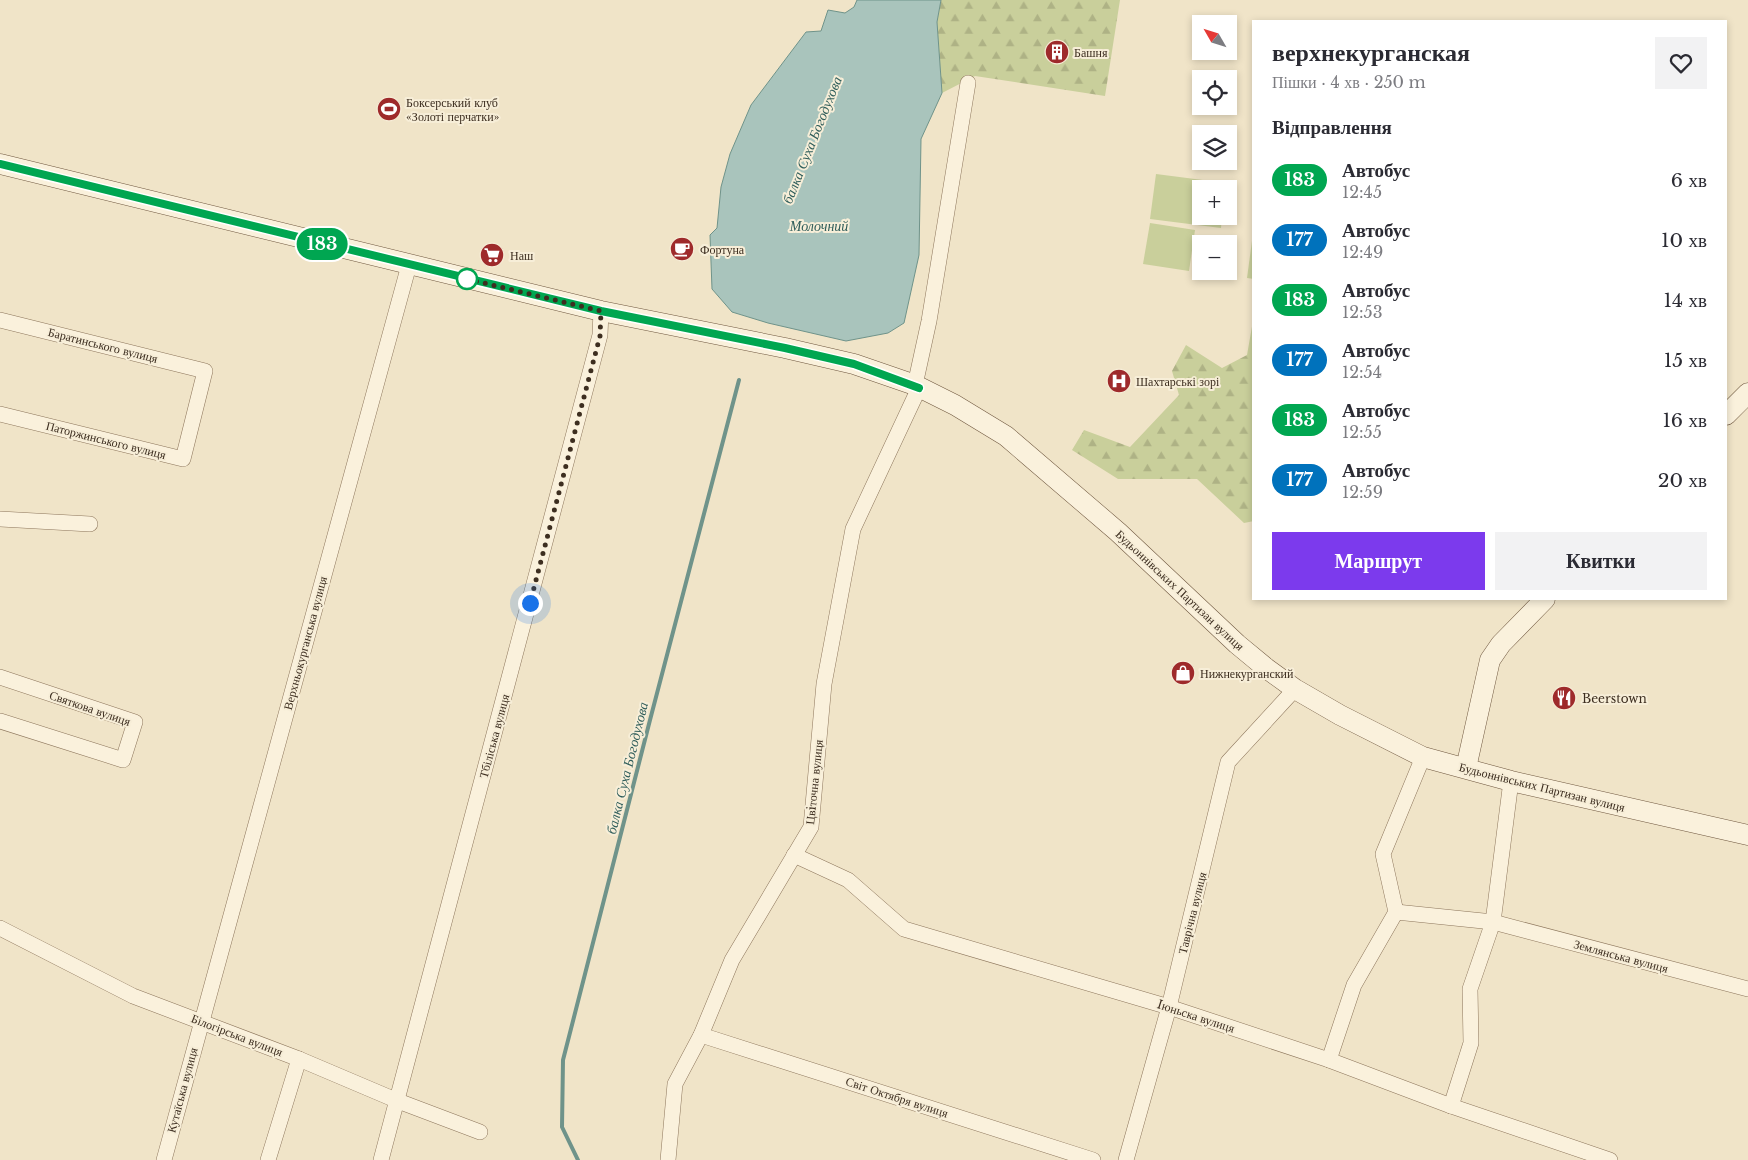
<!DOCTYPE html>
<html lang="uk">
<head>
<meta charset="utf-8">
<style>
	body { margin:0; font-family:"Libre Baskerville",serif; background:#f2f2f3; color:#2b2b33; height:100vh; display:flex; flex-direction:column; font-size:19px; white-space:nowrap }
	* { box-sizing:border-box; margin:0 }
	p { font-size:16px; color:#7c7c81 }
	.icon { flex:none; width:28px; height:28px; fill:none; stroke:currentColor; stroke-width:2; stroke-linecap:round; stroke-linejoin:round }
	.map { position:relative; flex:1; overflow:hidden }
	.sheet { position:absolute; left:1252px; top:20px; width:475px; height:580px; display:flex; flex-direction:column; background:#fff; border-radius:0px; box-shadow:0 2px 8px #0003 }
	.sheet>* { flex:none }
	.badge { padding:0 10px; border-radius:16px; font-size:18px; line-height:32px }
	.needle { width:32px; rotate:309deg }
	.fabs { position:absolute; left:1192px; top:15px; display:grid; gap:10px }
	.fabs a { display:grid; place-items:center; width:45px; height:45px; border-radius:0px; background:#fff; box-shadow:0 2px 8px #0003; font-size:25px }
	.you { position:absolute; width:25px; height:25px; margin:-12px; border:4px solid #fff; border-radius:50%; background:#1a73e8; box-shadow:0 0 0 8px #1a73e833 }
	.map>.badge { position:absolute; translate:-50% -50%; box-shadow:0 0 0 2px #fff }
	h2 { padding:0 20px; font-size:19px; line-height:45px }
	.round { display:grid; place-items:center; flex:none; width:52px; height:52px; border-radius:0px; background:#f2f2f3 }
	.head { display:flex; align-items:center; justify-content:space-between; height:85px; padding:0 20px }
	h1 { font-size:24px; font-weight:700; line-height:38px }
	.primary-button { display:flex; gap:10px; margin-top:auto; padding:10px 20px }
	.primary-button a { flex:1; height:58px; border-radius:0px; background:#7c3aed; color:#fff; font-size:20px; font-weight:700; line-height:58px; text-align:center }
	.primary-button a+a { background:#f2f2f3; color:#2b2b33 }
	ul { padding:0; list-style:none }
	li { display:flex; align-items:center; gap:15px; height:60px; padding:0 20px }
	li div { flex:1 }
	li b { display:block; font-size:19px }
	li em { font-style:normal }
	li .badge { min-width:55px; font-weight:700; text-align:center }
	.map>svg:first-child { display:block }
	.green { fill:#c9cf9b }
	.forest { fill:url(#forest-firs) }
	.water { fill:#a9c4bc; stroke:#6f938a }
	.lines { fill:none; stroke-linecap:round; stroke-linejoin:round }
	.stream { stroke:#6f938a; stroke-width:4 }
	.street-casing { stroke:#8d765c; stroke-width:16 }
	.secondary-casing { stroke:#6f573f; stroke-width:21 }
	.street { stroke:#faf1dc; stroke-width:15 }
	.secondary { stroke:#faf1dc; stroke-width:20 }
	.line-casing { stroke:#fff; stroke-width:11 }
	.line { stroke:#00a651; stroke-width:8 }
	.walk { stroke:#3d2e20; stroke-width:5; stroke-dasharray:0 9 }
	.stop-dot { fill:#fff; stroke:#00a651; stroke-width:2.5 }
	.labels { text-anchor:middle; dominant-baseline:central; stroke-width:4; stroke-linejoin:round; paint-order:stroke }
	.poi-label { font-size:12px; fill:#3d2e20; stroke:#f7eed8; text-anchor:start }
	.street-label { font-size:12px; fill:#3d2e20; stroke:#f7eed8 }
	.water-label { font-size:14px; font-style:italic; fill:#2f5d5a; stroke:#f7eed8 }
</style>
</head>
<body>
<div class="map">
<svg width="1748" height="1160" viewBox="0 0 1748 1160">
	<defs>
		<pattern id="forest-firs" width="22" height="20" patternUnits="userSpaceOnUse" patternTransform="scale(1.25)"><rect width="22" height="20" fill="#c9cf9b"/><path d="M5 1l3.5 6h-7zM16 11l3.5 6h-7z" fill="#aeb285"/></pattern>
	</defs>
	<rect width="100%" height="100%" fill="#f0e4c8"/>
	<g class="green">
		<polygon points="1156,174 1226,183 1226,189 1201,189 1201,216 1222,216 1221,228 1150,219"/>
		<polygon points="1150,223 1195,230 1189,271 1143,264"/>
		<polygon points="1254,226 1254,279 1247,278"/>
	</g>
	<g class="forest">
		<polygon points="941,0 1120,0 1105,96 975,76 942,93 937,22"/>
		<polygon points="1254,315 1254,521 1244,523 1197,479 1118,479 1072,450 1084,430 1130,447 1179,395 1172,371 1186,345 1222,368 1247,355"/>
	</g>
	<polygon class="water" points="857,0 941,0 937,22 942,93 921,139 919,255 904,323 888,333 846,341 768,323 732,312 712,289 710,235 717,228 721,187 730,154 751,105 806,32 821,31 828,10 845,13 854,7"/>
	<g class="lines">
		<polyline class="stream" points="578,1160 562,1127 563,1060 650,720 739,380"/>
		<g class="street-casing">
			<g id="street">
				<polyline points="0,320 205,371 183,459 0,414"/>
				<polyline points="915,385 929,321 968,83"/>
				<polyline points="0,519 90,524"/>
				<polyline points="0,677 135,722 123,760 0,721"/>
				<polyline points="794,855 848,880 904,929 1169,1007 1329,1060 1451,1106 1610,1160"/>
				<polyline points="1396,912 1493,922 1748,989"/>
				<polyline points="0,928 133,996 299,1059 398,1101 480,1132"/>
				<polyline points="701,1035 1093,1160"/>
				<polyline points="1329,1060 1354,985 1396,912 1383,854 1423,757"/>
				<polyline points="1451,1106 1471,1043 1470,989 1493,922 1511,781"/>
				<polyline points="164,1160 409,265"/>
				<polyline points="268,1160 299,1059"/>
				<polyline points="381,1160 600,335 601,311"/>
				<polyline points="668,1160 675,1084 701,1035 732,960 811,827 824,684 853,529 919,388"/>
				<polyline points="1126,1160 1169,1007 1228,762 1295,689"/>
			</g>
		</g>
		<g class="secondary-casing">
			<g id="secondary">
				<polyline points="0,164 601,311 785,348 854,364 915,385 955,405 1006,436 1118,532 1237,644 1266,668 1295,689 1340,715 1423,757 1511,781 1748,835"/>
				<polyline points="1726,415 1748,393"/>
				<polyline points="1466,768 1490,660 1501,644 1545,599"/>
			</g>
		</g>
		<use href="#street" class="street"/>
		<use href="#secondary" class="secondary"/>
	</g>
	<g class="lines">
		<g class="line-casing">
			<polyline id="line" points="0,164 601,311 785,348 854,364 919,388"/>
		</g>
		<use href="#line" class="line"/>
		<polyline class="walk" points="467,279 463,278 601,311 600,336 530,603"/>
	</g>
	<defs>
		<g id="building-disc" transform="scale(1.25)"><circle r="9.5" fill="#9e2a2b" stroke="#f7eed8"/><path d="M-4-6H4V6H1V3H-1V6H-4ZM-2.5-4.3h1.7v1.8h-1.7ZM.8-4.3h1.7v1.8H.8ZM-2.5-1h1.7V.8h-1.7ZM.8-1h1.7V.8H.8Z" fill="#fff"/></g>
		<g id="stadium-disc" transform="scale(1.25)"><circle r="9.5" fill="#9e2a2b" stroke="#f7eed8"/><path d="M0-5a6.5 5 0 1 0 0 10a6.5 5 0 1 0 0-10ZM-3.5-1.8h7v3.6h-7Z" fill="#fff"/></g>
		<g id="cafe-disc" transform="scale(1.25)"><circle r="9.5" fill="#9e2a2b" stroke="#f7eed8"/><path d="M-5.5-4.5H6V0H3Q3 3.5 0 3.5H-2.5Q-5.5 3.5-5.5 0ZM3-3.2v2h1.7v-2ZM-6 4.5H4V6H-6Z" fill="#fff"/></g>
		<g id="supermarket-disc" transform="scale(1.25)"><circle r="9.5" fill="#9e2a2b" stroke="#f7eed8"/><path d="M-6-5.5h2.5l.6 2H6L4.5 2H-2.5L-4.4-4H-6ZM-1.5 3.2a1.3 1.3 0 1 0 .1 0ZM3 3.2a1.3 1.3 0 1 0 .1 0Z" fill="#fff"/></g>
		<g id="hospital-disc" transform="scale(1.25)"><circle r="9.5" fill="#9e2a2b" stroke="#f7eed8"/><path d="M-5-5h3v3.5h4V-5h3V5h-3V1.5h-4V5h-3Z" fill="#fff"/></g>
		<g id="shop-disc" transform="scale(1.25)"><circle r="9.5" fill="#9e2a2b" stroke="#f7eed8"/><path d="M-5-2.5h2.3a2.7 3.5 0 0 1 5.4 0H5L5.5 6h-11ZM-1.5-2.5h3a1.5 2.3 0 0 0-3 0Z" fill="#fff"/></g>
		<g id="restaurant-disc" transform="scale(1.25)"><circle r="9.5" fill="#9e2a2b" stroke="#f7eed8"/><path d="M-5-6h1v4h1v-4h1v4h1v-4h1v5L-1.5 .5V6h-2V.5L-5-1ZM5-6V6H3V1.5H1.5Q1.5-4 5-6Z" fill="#fff"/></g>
	</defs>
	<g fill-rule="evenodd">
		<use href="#building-disc" x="1057" y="52"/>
		<use href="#stadium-disc" x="389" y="109"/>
		<use href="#cafe-disc" x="682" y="249"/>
		<use href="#supermarket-disc" x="492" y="255"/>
		<use href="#hospital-disc" x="1119" y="381"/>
		<use href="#shop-disc" x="1183" y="673"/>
		<use href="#restaurant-disc" x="1564" y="698"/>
	</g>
	<circle class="stop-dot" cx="467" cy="279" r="10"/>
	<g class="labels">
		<g class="poi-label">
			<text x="1074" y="52">Башня</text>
			<text x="406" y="102">Боксерський клуб<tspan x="406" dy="14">«Золоті перчатки»</tspan></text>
			<text x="700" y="249">Фортуна</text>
			<text x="510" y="255">Наш</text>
			<text x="1136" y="381">Шахтарські зорі</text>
			<text x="1200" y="673">Нижнекурганский</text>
			<text x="1582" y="698">Beerstown</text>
		</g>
		<g class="street-label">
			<text transform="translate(103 345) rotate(14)">Баратинського вулиця</text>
			<text transform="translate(106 440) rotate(14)">Паторжинського вулиця</text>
			<text transform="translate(1180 590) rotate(43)">Будьоннівських Партизан вулиця</text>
			<text transform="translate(305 643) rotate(-75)">Верхньокурганська вулиця</text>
			<text transform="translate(90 708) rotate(19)">Святкова вулиця</text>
			<text transform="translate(494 736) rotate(-75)">Тбіліська вулиця</text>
			<text transform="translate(814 782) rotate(-84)">Цвiточна вулиця</text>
			<text transform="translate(1542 787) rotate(14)">Будьоннівських Партизан вулиця</text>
			<text transform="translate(1192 913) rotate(-76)">Таврічна вулиця</text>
			<text transform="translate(1621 956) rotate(15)">Землянська вулиця</text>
			<text transform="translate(1196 1016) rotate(18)">Iюньска вулиця</text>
			<text transform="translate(237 1035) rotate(21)">Білогірська вулиця</text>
			<text transform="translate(182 1090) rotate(-75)">Кутаїська вулиця</text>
			<text transform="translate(897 1097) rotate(18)">Світ Октября вулиця</text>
		</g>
		<g class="water-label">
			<text transform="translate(812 140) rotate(-68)">балка Суха Богодухова</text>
			<text x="819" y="226">Молочний</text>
			<text transform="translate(627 768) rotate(-76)">балка Суха Богодухова</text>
		</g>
	</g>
</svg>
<div class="fabs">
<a><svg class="needle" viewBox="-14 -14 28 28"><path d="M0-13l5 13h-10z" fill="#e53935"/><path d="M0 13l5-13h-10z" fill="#7c7c81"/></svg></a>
<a><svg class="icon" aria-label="locate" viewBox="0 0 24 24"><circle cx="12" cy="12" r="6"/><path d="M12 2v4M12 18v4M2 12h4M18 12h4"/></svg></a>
<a><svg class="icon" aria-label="layers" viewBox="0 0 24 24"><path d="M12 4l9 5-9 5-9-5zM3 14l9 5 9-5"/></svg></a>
<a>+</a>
<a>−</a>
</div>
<div class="you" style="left:530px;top:603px"></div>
<b class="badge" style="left:322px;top:244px;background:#00a651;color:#fff">183</b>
<section class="sheet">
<div class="head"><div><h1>верхнекурганская</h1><p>Пішки · 4 хв · 250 m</p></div><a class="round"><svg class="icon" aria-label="heart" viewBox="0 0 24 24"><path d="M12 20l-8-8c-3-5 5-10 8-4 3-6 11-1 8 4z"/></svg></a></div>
<h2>Відправлення</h2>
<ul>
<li><span class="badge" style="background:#00a651;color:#fff">183</span><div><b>Автобус</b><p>12:45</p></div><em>6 хв</em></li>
<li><span class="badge" style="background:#0072bc;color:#fff">177</span><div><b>Автобус</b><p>12:49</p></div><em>10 хв</em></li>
<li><span class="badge" style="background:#00a651;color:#fff">183</span><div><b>Автобус</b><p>12:53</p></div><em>14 хв</em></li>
<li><span class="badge" style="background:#0072bc;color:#fff">177</span><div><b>Автобус</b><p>12:54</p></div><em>15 хв</em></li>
<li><span class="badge" style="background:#00a651;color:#fff">183</span><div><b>Автобус</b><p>12:55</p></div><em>16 хв</em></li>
<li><span class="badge" style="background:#0072bc;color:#fff">177</span><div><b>Автобус</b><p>12:59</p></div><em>20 хв</em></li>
</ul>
<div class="primary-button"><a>Маршрут</a><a>Квитки</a></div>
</section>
</div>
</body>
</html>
